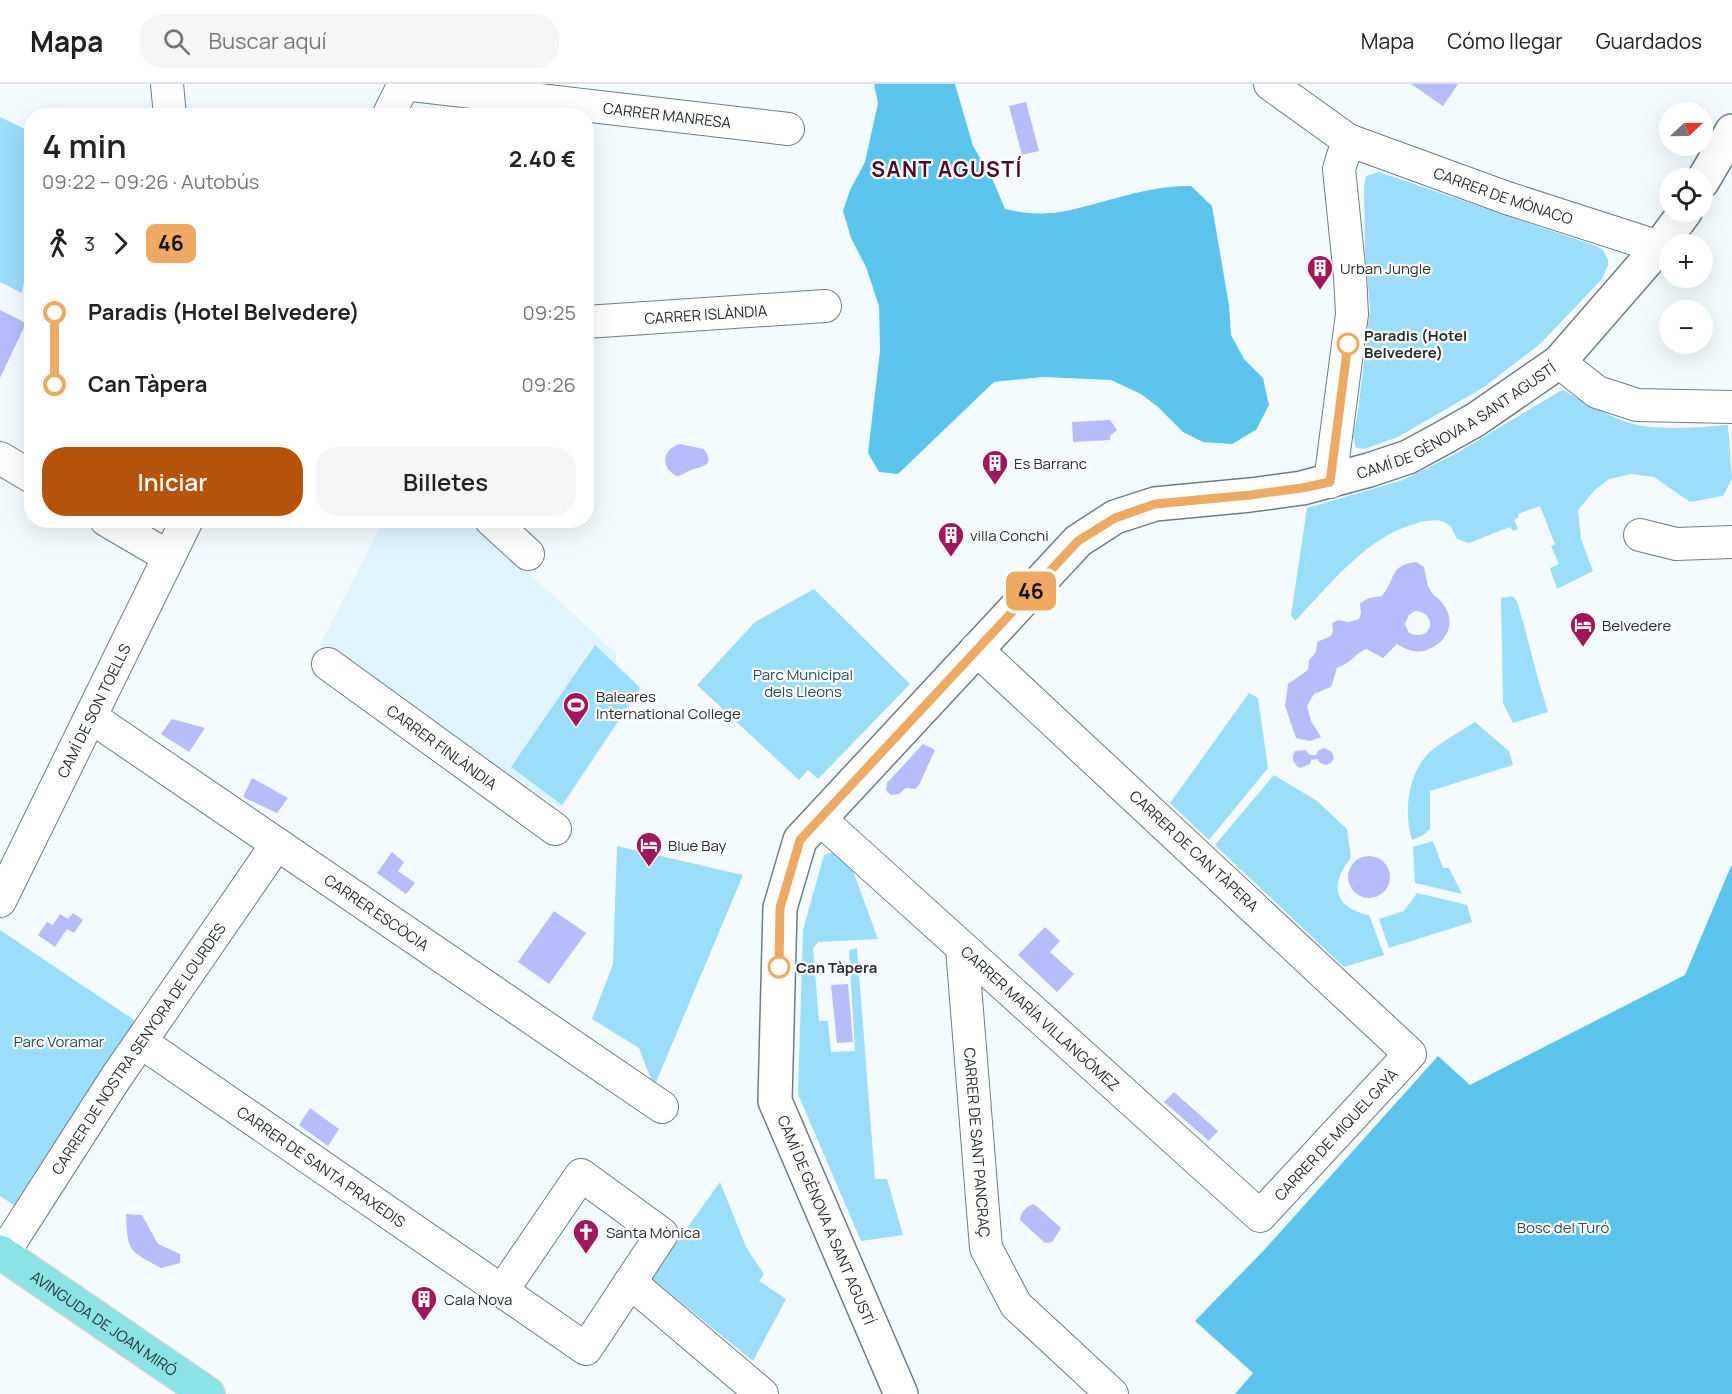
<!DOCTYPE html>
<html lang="es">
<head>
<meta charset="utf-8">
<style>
	body { margin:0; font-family:Manrope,sans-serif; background:#f6f6f6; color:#222; height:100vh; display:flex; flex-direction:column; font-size:22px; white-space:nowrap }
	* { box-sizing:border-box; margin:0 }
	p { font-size:20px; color:#767676 }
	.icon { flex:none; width:33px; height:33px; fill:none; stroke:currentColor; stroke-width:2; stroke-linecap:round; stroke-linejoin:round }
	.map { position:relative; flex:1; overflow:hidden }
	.side { position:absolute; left:24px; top:24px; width:570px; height:420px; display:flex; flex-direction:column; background:#fff; border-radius:24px; box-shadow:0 6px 24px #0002 }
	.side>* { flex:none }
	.badge { padding:0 12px; border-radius:9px; font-size:21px; line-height:39px }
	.needle { width:39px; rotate:68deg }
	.buttons { position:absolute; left:1659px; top:18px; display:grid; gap:12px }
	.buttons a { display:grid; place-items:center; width:54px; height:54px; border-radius:50%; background:#fff; box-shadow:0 6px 24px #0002; font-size:30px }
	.map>.badge { position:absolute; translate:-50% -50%; box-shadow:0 0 0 3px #fff }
	.legs { display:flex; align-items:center; gap:9px; height:66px; padding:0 18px; font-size:20px }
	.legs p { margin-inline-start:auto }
	.headline { display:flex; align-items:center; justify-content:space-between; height:102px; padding:0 18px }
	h1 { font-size:33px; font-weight:600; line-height:45px }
	.action { display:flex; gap:12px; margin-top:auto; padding:12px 18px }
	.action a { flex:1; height:69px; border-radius:24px; background:#b45309; color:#fff; font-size:24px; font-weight:600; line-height:69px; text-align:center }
	.action a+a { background:#f6f6f6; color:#222 }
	ul { padding:0 18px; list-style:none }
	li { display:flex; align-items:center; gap:21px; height:72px; font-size:22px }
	li i { display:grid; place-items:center; width:9px; height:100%; margin:0 8px; background:currentColor }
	li i::after { content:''; width:15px; height:15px; margin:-8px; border:4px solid; border-radius:50%; background:#fff }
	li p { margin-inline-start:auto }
	li:first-child i { background:linear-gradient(#0000 50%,currentColor 0) }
	li:last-child i { background:linear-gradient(currentColor 50%,#0000 0) }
	header { display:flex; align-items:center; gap:36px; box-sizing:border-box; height:84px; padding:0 30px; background:#fff; border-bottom:2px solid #e0e0e0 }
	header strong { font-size:28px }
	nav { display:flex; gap:33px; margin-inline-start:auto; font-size:21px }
	.search { width:420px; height:54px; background:#f6f6f6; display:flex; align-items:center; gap:15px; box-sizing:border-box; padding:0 21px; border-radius:24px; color:#767676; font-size:22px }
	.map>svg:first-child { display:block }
	.built { fill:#def5ff }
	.green { fill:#9adefb }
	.forest { fill:#5cc5ee }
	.water { fill:#b6bdfd; fill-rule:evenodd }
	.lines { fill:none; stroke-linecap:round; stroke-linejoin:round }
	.street-casing { stroke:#6c7e86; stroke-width:34 }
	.secondary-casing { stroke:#6c7e86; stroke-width:36 }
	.primary-casing { stroke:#d4d5d6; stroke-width:36 }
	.street { stroke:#fff; stroke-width:32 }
	.secondary { stroke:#fff; stroke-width:33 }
	.primary { stroke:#8be3e8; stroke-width:33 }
	.line-1-casing { stroke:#fff; stroke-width:14 }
	.line-1 { stroke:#eeaa60; stroke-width:9 }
	.stop-1-dot { fill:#fff; stroke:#eeaa60; stroke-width:3 }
	.labels { text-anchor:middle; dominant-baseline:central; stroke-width:4.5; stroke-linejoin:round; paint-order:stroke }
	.street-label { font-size:15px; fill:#262e31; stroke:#fff }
	.poi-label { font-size:15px; fill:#262e31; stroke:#fff; text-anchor:start }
	.stop-label { font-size:15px; font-weight:bold; fill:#262e31; stroke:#fff; text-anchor:start }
	.park-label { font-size:15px; fill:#204d5f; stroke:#fff }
	.district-label { font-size:21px; font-weight:bold; letter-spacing:1.5px; fill:#4d0b29; stroke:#fff }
</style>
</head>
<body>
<header>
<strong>Mapa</strong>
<div class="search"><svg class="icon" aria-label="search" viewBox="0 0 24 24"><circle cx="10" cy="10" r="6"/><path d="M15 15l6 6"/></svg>Buscar aquí</div>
<nav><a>Mapa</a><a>Cómo llegar</a><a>Guardados</a></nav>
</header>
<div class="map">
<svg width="1732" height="1310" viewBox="0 0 1732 1310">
	<rect width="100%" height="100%" fill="#f3fbfe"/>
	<polygon class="built" points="383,437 472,437 616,569 616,579 642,604 562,724 490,681 320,561"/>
	<g class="green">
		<polygon points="0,33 31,48 31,159 22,209 0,198"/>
		<polygon points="1379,88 1596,162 1602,165 1608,175 1608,181 1602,195 1540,260 1484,303 1398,353 1364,365 1356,364 1353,353 1358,328 1370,225 1365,166 1364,102 1366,92"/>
		<path d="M 1562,306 C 1587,318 1615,338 1643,342 C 1672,346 1700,343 1728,341 L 1732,395 L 1723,412 L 1690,418 L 1654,393 L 1631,390 L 1609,395 L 1595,406 L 1578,426 L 1581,455 L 1593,487 L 1557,505 L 1550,484 L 1559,480 L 1551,462 L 1555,460 L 1540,422 L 1518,430 L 1519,433 L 1514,436 L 1518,445 L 1513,447 L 1510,443 L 1469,459 L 1457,455 C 1455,452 1453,446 1451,443 C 1442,434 1431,436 1421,438 C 1368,450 1331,500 1295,537 L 1291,531 L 1307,424 L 1403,396 L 1457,369 Z"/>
		<polygon points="814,505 910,600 818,695 808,686 799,696 697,601 755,538"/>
		<path d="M 1512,512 L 1517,517 C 1528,554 1536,591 1548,628 L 1513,639 L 1503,619 L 1501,514 Z"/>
		<polygon points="595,561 640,604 562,721 511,683"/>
		<polygon points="1249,609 1258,614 1268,684 1209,756 1170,719"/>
		<path d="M 1475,638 L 1509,667 L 1513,681 L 1430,707 L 1430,745 L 1422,752 L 1412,756 C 1404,730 1407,694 1426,672 C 1435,661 1462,647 1475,638 Z"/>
		<path d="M 1274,691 L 1317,717 L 1347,745 L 1351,774 C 1329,800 1334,824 1369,831 L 1384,871 L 1344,883 L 1215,761 Z"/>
		<polygon points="1433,757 1443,784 1449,784 1462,810 1415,799 1413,763"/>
		<polygon points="617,762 743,791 654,1003 639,964 592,935 613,880"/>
		<polygon points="834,768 853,787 878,855 818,858 813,864 819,937 828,937 831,968 855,967 849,866 857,864 875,1095 887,1095 903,1151 861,1157 798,1010 803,846 824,771"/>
		<polygon points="1417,809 1467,821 1472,838 1389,864 1379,835 1404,827"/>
		<polygon points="0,846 140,940 20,1125 0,1112"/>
		<polygon points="720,1098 746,1163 764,1190 759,1197 786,1215 753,1277 651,1194"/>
	</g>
	<g class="forest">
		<path d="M 874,0 L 955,0 L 973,62 L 992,94 L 1005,125 C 1023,129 1041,131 1060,128 C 1104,120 1146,101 1191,102 L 1212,122 L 1229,221 L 1231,251 L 1244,275 L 1263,294 L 1269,321 L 1256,346 L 1232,360 L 1203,358 L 1183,348 L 1158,323 L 1141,310 L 1111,296 L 1043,293 L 994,298 L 898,390 L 879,388 L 868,369 L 880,267 L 879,222 L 866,183 L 851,154 L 843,127 L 850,106 L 865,78 L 878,19 Z"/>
		<polygon points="1732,780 1732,1310 1235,1310 1253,1289 1195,1237 1265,1165 1438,972 1470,1001 1685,891"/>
	</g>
	<g class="water">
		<polygon points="1411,0 1458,0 1443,22"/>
		<polygon points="1026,18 1039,67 1022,71 1009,22"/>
		<polygon points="0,226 26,239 0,294"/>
		<polygon points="1110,336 1117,346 1110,352 1110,356 1073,358 1072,338"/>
		<path d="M 680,360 L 704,365 C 716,382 702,382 691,386 C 686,388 683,391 677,392 C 660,384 662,365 680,360 Z"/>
		<path d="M 1416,478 L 1424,483 C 1426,490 1426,499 1430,506 C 1433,512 1439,514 1443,520 C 1455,535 1450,554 1433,563 C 1420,571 1408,567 1397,560 L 1383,574 L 1366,565 C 1353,571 1353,578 1337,584 L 1331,603 L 1314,610 L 1307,622 L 1311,637 L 1321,653 L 1310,657 L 1296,654 L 1285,622 L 1288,600 L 1308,586 L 1309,576 C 1316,570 1317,567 1317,558 L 1331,552 L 1333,547 L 1332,539 L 1338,536 L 1349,538 L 1359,535 L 1361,529 L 1360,519 L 1369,514 L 1382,512 C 1396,495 1389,481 1416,478 ZM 1415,527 C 1438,528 1434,559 1409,549 L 1405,540 L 1409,531 Z"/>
		<polygon points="172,635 205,644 189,668 161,650"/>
		<polygon points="923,660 935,666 919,701 915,705 906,704 899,710 891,711 886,706 887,699"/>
		<path d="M 1324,664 L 1332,668 L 1334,674 L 1331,679 L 1326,681 L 1320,679 L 1317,675 L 1311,676 L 1310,680 L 1300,684 C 1293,680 1291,674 1295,667 L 1305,666 L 1310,671 L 1316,671 L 1318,667 Z"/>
		<polygon points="252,694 288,714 277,729 243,713"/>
		<polygon points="392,768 404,778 398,787 415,799 406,810 377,789"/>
		<circle cx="1369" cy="793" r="21"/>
		<polygon points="554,827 586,849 549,900 518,878"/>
		<polygon points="73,829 83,836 74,849 67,845 55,863 38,851 47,838 53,841 60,830 68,835"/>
		<polygon points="1045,843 1060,857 1050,868 1074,890 1057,908 1018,871"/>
		<polygon points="848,900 853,958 837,959 831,901"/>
		<polygon points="1174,1008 1218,1047 1209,1057 1164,1018"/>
		<polygon points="310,1024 339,1045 328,1062 299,1041"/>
		<path d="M 1034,1120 L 1061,1144 L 1052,1158 L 1045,1159 L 1020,1136 C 1021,1128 1026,1122 1034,1120 Z"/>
		<path d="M 126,1130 L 142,1131 L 158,1160 L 180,1170 L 180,1179 L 161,1184 C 127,1165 128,1168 126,1130 Z"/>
	</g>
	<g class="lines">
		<g class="street-casing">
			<g id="street">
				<polyline points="167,0 170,32"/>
				<path id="s1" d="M 403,0 L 788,45"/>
				<path id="s2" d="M 1270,0 L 1348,56 L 1507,114 L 1659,163"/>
				<polyline points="388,32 404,0"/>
				<path id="s3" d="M 586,238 L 825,222"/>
				<polyline points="1559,278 1597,308 1637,321 1732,323"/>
				<polyline points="0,374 32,393"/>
				<polyline points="1330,398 1352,230 1350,192 1339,85 1348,56"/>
				<polyline points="106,436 169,473"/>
				<polyline points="491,436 528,470"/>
				<polyline points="1640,451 1676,460 1732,458"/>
				<path id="s4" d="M 328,580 L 555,745"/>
				<path id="s5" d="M 91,633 L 662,1023"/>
				<path id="s6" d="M 820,735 L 1260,1132 L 1410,970 L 976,565"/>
				<path id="s7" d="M 0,817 L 187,436"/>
				<path id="s8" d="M 962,864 L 986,1164 L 1016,1221 L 1112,1310"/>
				<path id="s9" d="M 141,958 L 502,1207"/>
				<polygon points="581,1091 662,1150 586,1265 502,1207"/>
				<path id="s10" d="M 3,1170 L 115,995 L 277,760"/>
				<polyline points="630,1198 762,1310"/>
			</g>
		</g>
		<g class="secondary-casing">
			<g id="secondary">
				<polyline points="1702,98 1732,47"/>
				<path id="s11" d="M 901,1310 L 775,1017 L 780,824 L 800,756 L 1078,457 L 1115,433 L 1155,420 L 1250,411 L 1302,404 L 1369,386 L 1408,373 L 1443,354 L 1475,336 L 1559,278 L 1659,163 L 1685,128"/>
			</g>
		</g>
		<g class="primary-casing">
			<g id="primary">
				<path id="s12" d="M 0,1168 L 208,1310"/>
			</g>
		</g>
		<use href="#street" class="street"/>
		<use href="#secondary" class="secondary"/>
		<use href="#primary" class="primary"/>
	</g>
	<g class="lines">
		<g class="line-1-casing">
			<polyline id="line-1" points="779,883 780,824 800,756 1078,457 1115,434 1155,420 1250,411 1302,404 1330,398 1348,260"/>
		</g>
		<use href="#line-1" class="line-1"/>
	</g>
	<defs>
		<g id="building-pin" transform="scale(1.35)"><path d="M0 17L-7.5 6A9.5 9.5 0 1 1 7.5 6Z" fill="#a4165b" stroke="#fff"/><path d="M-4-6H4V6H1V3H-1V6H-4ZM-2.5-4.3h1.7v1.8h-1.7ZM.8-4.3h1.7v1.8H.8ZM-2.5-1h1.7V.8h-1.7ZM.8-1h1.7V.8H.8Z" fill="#fff"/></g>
		<g id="hotel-pin" transform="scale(1.35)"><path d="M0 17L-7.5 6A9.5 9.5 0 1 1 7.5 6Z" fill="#a4165b" stroke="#fff"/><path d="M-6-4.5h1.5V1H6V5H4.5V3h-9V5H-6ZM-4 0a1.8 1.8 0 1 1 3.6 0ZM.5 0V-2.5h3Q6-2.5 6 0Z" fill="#fff"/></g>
		<g id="stadium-pin" transform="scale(1.35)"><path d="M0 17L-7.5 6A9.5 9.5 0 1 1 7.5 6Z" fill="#a4165b" stroke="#fff"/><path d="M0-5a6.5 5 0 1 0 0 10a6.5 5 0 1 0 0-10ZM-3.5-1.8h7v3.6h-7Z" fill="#fff"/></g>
		<g id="church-pin" transform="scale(1.35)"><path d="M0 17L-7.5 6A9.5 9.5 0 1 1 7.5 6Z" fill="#a4165b" stroke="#fff"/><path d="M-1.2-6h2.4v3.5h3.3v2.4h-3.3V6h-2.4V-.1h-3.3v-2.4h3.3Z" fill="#fff"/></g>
	</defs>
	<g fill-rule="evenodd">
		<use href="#building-pin" x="1320" y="184"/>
		<use href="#building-pin" x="995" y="379"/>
		<use href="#building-pin" x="951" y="451"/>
		<use href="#hotel-pin" x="1583" y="541"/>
		<use href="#stadium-pin" x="576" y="621"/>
		<use href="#hotel-pin" x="649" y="761"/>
		<use href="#church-pin" x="586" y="1148"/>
		<use href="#building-pin" x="424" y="1215"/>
	</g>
	<g class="stop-1-dot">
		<circle cx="1348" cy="260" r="10"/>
		<circle cx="779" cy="883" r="10"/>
	</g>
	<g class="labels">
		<g class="street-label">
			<text stroke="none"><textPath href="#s1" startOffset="266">CARRER MANRESA</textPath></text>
			<text stroke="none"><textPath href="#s2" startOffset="261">CARRER DE MÒNACO</textPath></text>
			<text stroke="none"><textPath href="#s3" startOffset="120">CARRER ISLÀNDIA</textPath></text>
			<text stroke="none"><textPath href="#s11" startOffset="1395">CAMÍ DE GÈNOVA A SANT AGUSTÍ</textPath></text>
			<text stroke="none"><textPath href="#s7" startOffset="212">CAMÍ DE SON TOELLS</textPath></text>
			<text stroke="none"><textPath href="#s4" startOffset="141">CARRER FINLÀNDIA</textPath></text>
			<text transform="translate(1194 767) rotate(43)">CARRER DE CAN TÀPERA</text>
			<text stroke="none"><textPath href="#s5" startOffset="346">CARRER ESCÒCIA</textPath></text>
			<text stroke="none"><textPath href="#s6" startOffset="297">CARRER MARÍA VILLANGÓMEZ</textPath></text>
			<text stroke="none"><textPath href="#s10" startOffset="246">CARRER DE NOSTRA SENYORA DE LOURDES</textPath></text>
			<text stroke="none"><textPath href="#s6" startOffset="704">CARRER DE MIQUEL GAYÀ</textPath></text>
			<text stroke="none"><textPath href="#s8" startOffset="195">CARRER DE SANT PANCRAÇ</textPath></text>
			<text stroke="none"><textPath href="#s9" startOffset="219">CARRER DE SANTA PRAXEDIS</textPath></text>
			<text transform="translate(826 1136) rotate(67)">CAMÍ DE GÈNOVA A SANT AGUSTÍ</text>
			<text stroke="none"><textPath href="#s12" startOffset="126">AVINGUDA DE JOAN MIRÓ</textPath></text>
		</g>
		<g class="poi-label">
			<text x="1340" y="184">Urban Jungle</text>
			<text x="1014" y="379">Es Barranc</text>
			<text x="970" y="451">villa Conchi</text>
			<text x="1602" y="541">Belvedere</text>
			<text x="596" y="612">Baleares<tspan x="596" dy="17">International College</tspan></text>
			<text x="668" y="761">Blue Bay</text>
			<text x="606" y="1148">Santa Mònica</text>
			<text x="444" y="1215">Cala Nova</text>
		</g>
		<g class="stop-label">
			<text x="1364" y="251">Paradis (Hotel<tspan x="1364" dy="17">Belvedere)</tspan></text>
			<text x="796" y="883">Can Tàpera</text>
		</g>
		<g class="park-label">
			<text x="803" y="590">Parc Municipal<tspan x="803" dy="17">dels Lleons</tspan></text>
			<text x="59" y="957">Parc Voramar</text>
			<text x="1563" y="1143">Bosc del Turó</text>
		</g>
		<g class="district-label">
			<text x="947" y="85">SANT AGUSTÍ</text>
		</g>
	</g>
</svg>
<div class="buttons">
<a><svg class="needle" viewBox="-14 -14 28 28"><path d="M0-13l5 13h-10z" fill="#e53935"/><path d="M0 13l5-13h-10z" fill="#767676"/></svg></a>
<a><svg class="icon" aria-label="locate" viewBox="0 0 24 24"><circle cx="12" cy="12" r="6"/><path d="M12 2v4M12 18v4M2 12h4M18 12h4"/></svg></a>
<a>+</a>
<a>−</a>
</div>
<b class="badge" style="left:1031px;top:507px;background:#eeaa60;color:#111">46</b>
<section class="side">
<div class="headline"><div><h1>4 min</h1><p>09:22 – 09:26 · Autobús</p></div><b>2.40 €</b></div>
<div class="legs"><svg class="icon" aria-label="walk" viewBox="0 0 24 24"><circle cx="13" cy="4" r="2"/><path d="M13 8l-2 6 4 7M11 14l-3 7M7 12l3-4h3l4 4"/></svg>3<svg class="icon" aria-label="forward" viewBox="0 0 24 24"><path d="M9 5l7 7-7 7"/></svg><b class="badge" style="background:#eeaa60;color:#111">46</b></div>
<ul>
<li><i style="color:#eeaa60"></i><b>Paradis (Hotel Belvedere)</b><p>09:25</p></li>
<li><i style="color:#eeaa60"></i><b>Can Tàpera</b><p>09:26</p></li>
</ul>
<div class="action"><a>Iniciar</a><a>Billetes</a></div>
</section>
</div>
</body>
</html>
